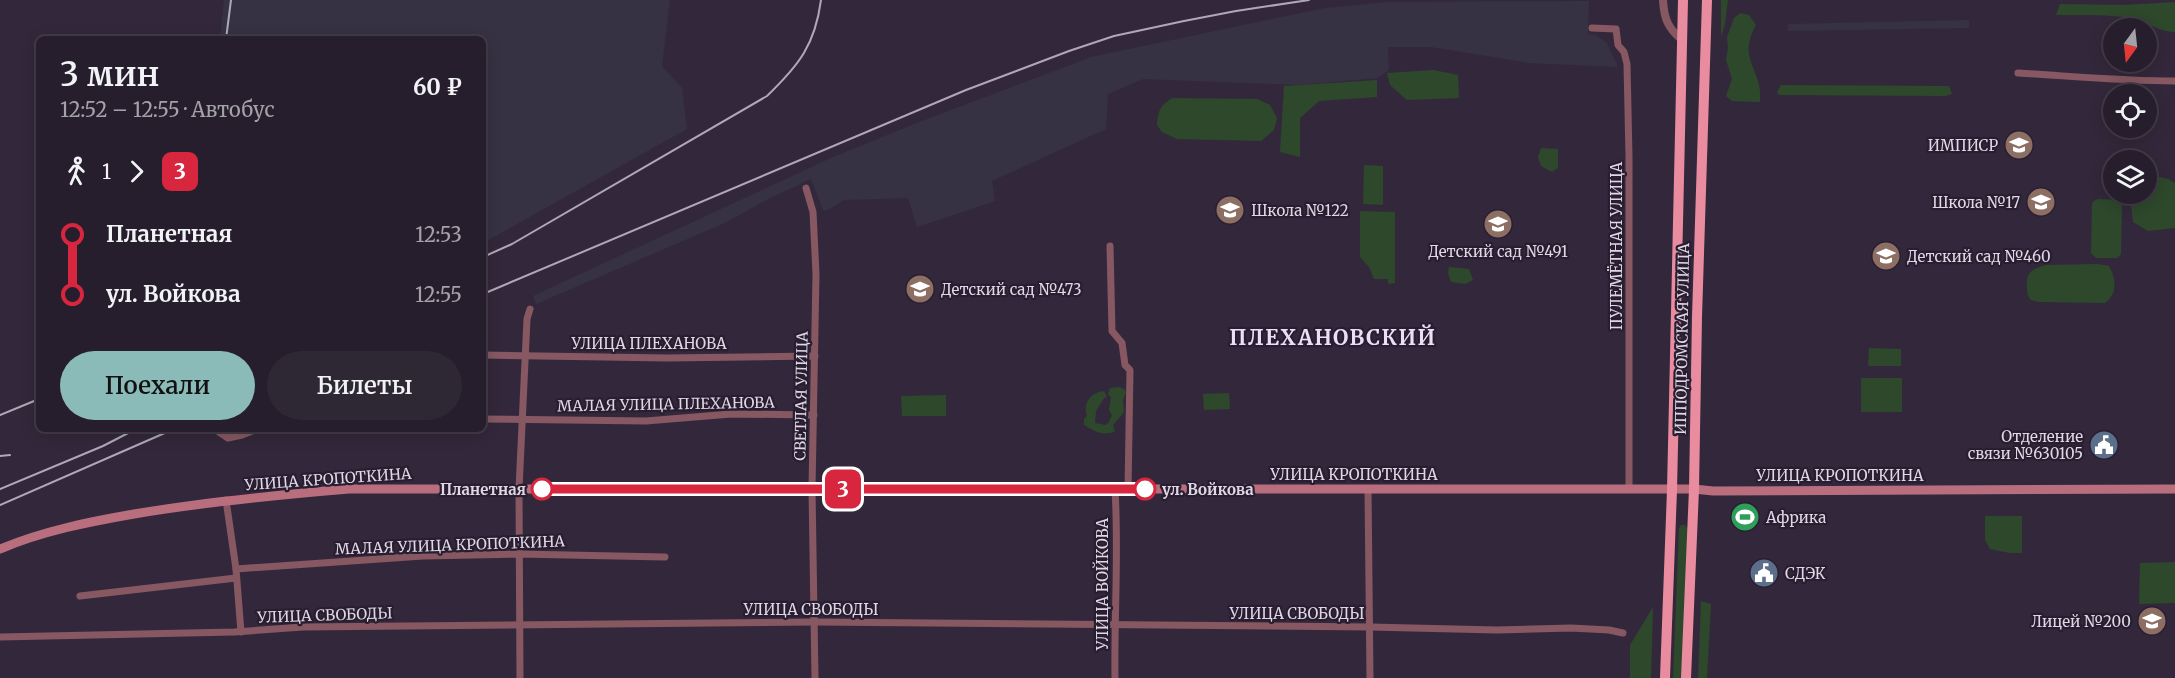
<!DOCTYPE html>
<html lang="ru">
<head>
<meta charset="utf-8">
<style>
	body { margin:0; font-family:Merriweather,serif; background:#2e2734; color:#f1f3f6; height:100vh; display:flex; flex-direction:column; font-size:22px; white-space:nowrap }
	* { box-sizing:border-box; margin:0 }
	p { font-size:20px; color:#a4a2a9 }
	.icon { flex:none; width:33px; height:33px; fill:none; stroke:currentColor; stroke-width:2; stroke-linecap:round; stroke-linejoin:round }
	.map { position:relative; flex:1; overflow:hidden }
	.drawer { position:absolute; left:36px; top:36px; width:450px; height:396px; display:flex; flex-direction:column; background:#261e2c; border-radius:9px; box-shadow:0 3px 15px #0003,0 0 0 2px #423c48 }
	.drawer>* { flex:none }
	.badge { padding:0 12px; border-radius:9px; font-size:21px; line-height:39px }
	.needle { width:39px; rotate:195deg }
	.buttons { position:absolute; left:2103px; top:18px; display:grid; gap:12px }
	.buttons a { display:grid; place-items:center; width:54px; height:54px; border-radius:50%; background:#261e2c; box-shadow:0 3px 15px #0003,0 0 0 2px #423c48; font-size:30px }
	.map>.badge { position:absolute; translate:-50% -50%; box-shadow:0 0 0 3px #fff }
	.legs { display:flex; align-items:center; gap:9px; height:66px; padding:0 24px; font-size:20px }
	.legs p { margin-inline-start:auto }
	.headline { display:flex; align-items:center; justify-content:space-between; height:102px; padding:0 24px }
	h1 { font-size:33px; font-weight:600; line-height:45px }
	.action { display:flex; gap:12px; margin-top:auto; padding:12px 24px }
	.action a { flex:1; height:69px; border-radius:36px; background:#8bbbb9; color:#111; font-size:24px; font-weight:600; line-height:69px; text-align:center }
	.action a+a { background:#2e2734; color:#f1f3f6 }
	ul { padding:0 24px; list-style:none }
	li { display:flex; align-items:center; gap:21px; height:60px; font-size:22px }
	li i { display:grid; place-items:center; width:9px; height:100%; margin:0 8px; background:currentColor }
	li i::after { content:''; width:15px; height:15px; margin:-8px; border:4px solid; border-radius:50%; background:#261e2c }
	li p { margin-inline-start:auto }
	li:first-child i { background:linear-gradient(#0000 50%,currentColor 0) }
	li:last-child i { background:linear-gradient(currentColor 50%,#0000 0) }
	.map>svg:first-child { display:block }
	.industrial { fill:#363243 }
	.green { fill:#2e482c }
	.lines { fill:none; stroke-linecap:round; stroke-linejoin:round }
	.minor { stroke:#875861; stroke-width:7 }
	.tertiary { stroke:#875861; stroke-width:8 }
	.secondary { stroke:#b96e7e; stroke-width:9 }
	.trunk { stroke:#ea8ca0; stroke-width:10 }
	.rail { stroke:#b0a8b6; stroke-width:2 }
	.line-1-casing { stroke:#fff; stroke-width:14 }
	.line-1 { stroke:#d7263d; stroke-width:9 }
	.stop-1-dot { fill:#fff; stroke:#d7263d; stroke-width:3 }
	.labels { text-anchor:middle; dominant-baseline:central; stroke-width:4.5; stroke-linejoin:round; paint-order:stroke }
	.poi-label { font-size:15px; fill:#dfd8e4; stroke:#291e31; text-anchor:start }
	.street-label { font-size:15px; fill:#dfd8e4; stroke:#291e31 }
	.stop-label { font-size:15px; font-weight:bold; fill:#dfd8e4; stroke:#291e31; text-anchor:end }
	.district-label { font-size:21px; font-weight:bold; letter-spacing:1.5px; fill:#ecdef7; stroke:#291e31 }
</style>
</head>
<body>
<div class="map">
<svg width="2175" height="678" viewBox="0 0 2175 678">
	<rect width="100%" height="100%" fill="#33283b"/>
	<g class="industrial">
		<polygon points="224,0 670,0 662,66 682,88 687,129 483,243 483,39 220,39"/>
		<polygon points="1589,1 1588,34 1595,35 1607,43 1618,67 1529,63 1431,47 1388,47 1389,70 1378,78 1297,85 1143,79 1108,94 1106,129 992,181 995,201 917,227 908,198 844,200 826,211 823,210 811,179 770,198 725,223 536,304 533,296 831,158 914,124 1091,57 1325,8 1388,2"/>
		<polygon points="1969,20 1969,28 1788,31 1788,24"/>
	</g>
	<g class="green">
		<polygon points="1721,0 1728,0 1725,24 1721,37"/>
		<path d="M 2175,2 L 2175,32 C 2160,32 2149,23 2135,19 C 2112,14 2080,15 2056,15 L 2060,4 L 2123,5 Z"/>
		<path d="M 1740,13 L 1749,15 L 1756,25 C 1736,60 1764,70 1760,102 L 1732,101 L 1726,96 L 1732,79 L 1726,60 L 1728,48 L 1727,37 L 1734,18 Z"/>
		<polygon points="1433,70 1458,75 1459,98 1407,100 1390,85 1387,73"/>
		<polygon points="1377,80 1377,97 1319,101 1300,118 1300,157 1280,152 1284,86"/>
		<polygon points="1781,85 1949,86 1952,94 1946,96 1779,95 1777,92"/>
		<path d="M 1172,98 L 1257,99 L 1270,105 L 1277,118 L 1274,130 L 1261,141 L 1177,139 L 1162,132 L 1157,125 C 1158,111 1160,106 1172,98 Z"/>
		<polygon points="1541,148 1558,149 1558,168 1552,172 1541,166 1538,157"/>
		<polygon points="1364,165 1383,166 1383,205 1363,204"/>
		<polygon points="2160,177 2168,179 2175,183 2175,228 2148,231 2133,222 2131,205 2135,198 2146,194 2148,181"/>
		<polygon points="2098,199 2118,200 2122,204 2121,254 2117,258 2096,258 2091,253 2092,204 2094,201"/>
		<polygon points="1360,211 1395,212 1395,283 1388,284 1388,279 1374,279 1369,267 1360,257"/>
		<path d="M 2046,265 L 2098,264 L 2109,266 C 2116,278 2118,294 2105,303 L 2038,302 L 2031,300 C 2027,295 2027,292 2027,285 C 2026,272 2034,268 2046,265 Z"/>
		<polygon points="1449,267 1469,269 1473,280 1465,284 1451,282 1448,273"/>
		<polygon points="1869,348 1901,349 1901,366 1868,366"/>
		<rect x="1861" y="378" width="41" height="34"/>
		<path d="M 1119,387 L 1124,389 L 1126,392 L 1123,400 L 1124,412 L 1113,425 L 1115,431 C 1103,437 1094,431 1084,425 L 1084,419 L 1087,416 C 1083,403 1090,393 1104,391 L 1107,397 L 1104,398 L 1096,411 L 1095,423 L 1106,425 L 1109,422 L 1112,415 L 1109,410 L 1111,397 L 1108,394 L 1110,388 Z"/>
		<polygon points="1229,393 1230,409 1204,410 1203,394"/>
		<polygon points="946,395 946,416 902,416 901,396"/>
		<polygon points="1985,516 2022,516 2022,553 2010,553 1990,549 1985,540"/>
		<polygon points="1681,525 1685,525 1688,529 1682,678 1673,678 1679,528"/>
		<polygon points="2175,562 2175,603 2139,604 2140,563"/>
		<polygon points="1701,601 1711,604 1707,678 1698,678"/>
		<polygon points="1653,607 1651,678 1630,678 1630,645"/>
	</g>
	<g class="lines">
		<g class="minor">
			<polyline points="1592,28 1616,29 1618,45 1624,52 1627,64 1629,157 1629,489"/>
			<path d="M 2018,73 C 2070,76 2122,81 2175,81"/>
			<polyline points="806,188 813,212 816,274 812,489 815,678"/>
			<polyline points="1110,246 1112,331 1122,343 1125,365 1130,370 1128,490"/>
			<polyline points="483,355 667,358 815,356"/>
			<polyline points="483,419 646,421 731,414 814,415"/>
			<polyline points="219,432 228,438 242,435 257,429"/>
			<polyline points="1368,489 1370,678"/>
			<polyline points="226,500 236,569 241,632"/>
			<polyline points="236,569 423,556 519,554 665,557"/>
			<polyline points="80,596 236,578"/>
			<polyline points="0,637 234,632 303,627 815,622 1370,627 1497,630 1571,628 1609,630 1623,633"/>
			<polyline points="520,678 519,489 527,319 530,309"/>
			<path d="M 1115,678 C 1114,615 1119,553 1115,490"/>
		</g>
		<path class="tertiary" d="M 1663,0 C 1664,19 1668,28 1682,40"/>
		<path class="secondary" d="M 0,549 C 43,531 88,522 134,514 C 205,502 277,495 349,489 L 1694,489 L 1713,491 L 2175,489"/>
		<g class="trunk">
			<polyline points="1665,678 1672,490 1683,0"/>
			<polyline points="1686,678 1694,489 1697,317 1707,0"/>
		</g>
		<g class="rail">
			<polyline points="226,39 231,0"/>
			<path d="M 483,257 L 512,244 L 767,96 C 799,65 815,45 821,0"/>
			<polyline points="483,294 966,90 1069,51 1114,36 1184,21 1236,11 1309,0"/>
			<polyline points="0,415 39,399"/>
			<polyline points="0,456 10,455"/>
			<polyline points="0,489 103,446 136,429"/>
			<polyline points="0,505 174,429"/>
		</g>
	</g>
	<g class="lines">
		<g class="line-1-casing">
			<polyline id="line-1" points="542,489 1145,489"/>
		</g>
		<use href="#line-1" class="line-1"/>
	</g>
	<defs>
		<g id="university-disc" transform="scale(1.5)"><circle r="9.5" fill="#8d6e63" stroke="#291e31"/><path d="M0-5L7-2L0 1L-7-2ZM-4 1L0 2.5L4 1V4Q0 6-4 4Z" fill="#fff"/></g>
		<g id="school-disc" transform="scale(1.5)"><circle r="9.5" fill="#8d6e63" stroke="#291e31"/><path d="M0-5L7-2L0 1L-7-2ZM-4 1L0 2.5L4 1V4Q0 6-4 4Z" fill="#fff"/></g>
		<g id="civic-disc" transform="scale(1.5)"><circle r="9.5" fill="#5c6f8a" stroke="#291e31"/><path d="M-.6-6.5H3V-4.5H.6V-3L4-1V1h2V6H-6V1h2V-1L-.6-3ZM-1.2 2.5V6h2.4V2.5Z" fill="#fff"/></g>
		<g id="stadium-disc" transform="scale(1.5)"><circle r="9.5" fill="#2e9e5b" stroke="#291e31"/><path d="M0-5a6.5 5 0 1 0 0 10a6.5 5 0 1 0 0-10ZM-3.5-1.8h7v3.6h-7Z" fill="#fff"/></g>
	</defs>
	<g fill-rule="evenodd">
		<use href="#university-disc" x="2019" y="145"/>
		<use href="#school-disc" x="2041" y="202"/>
		<use href="#school-disc" x="1230" y="210"/>
		<use href="#school-disc" x="1498" y="224"/>
		<use href="#school-disc" x="1886" y="256"/>
		<use href="#school-disc" x="920" y="289"/>
		<use href="#civic-disc" x="2104" y="445"/>
		<use href="#stadium-disc" x="1745" y="517"/>
		<use href="#civic-disc" x="1764" y="573"/>
		<use href="#school-disc" x="2152" y="621"/>
	</g>
	<g class="stop-1-dot">
		<circle cx="542" cy="489" r="10"/>
		<circle cx="1145" cy="489" r="10"/>
	</g>
	<g class="labels">
		<g class="poi-label">
			<text x="1998" y="145" text-anchor="end">ИМПИСР</text>
			<text x="2020" y="202" text-anchor="end">Школа №17</text>
			<text x="1251" y="210">Школа №122</text>
			<text x="1498" y="251" text-anchor="middle">Детский сад №491</text>
			<text x="1907" y="256">Детский сад №460</text>
			<text x="941" y="289">Детский сад №473</text>
			<text x="2083" y="436" text-anchor="end">Отделение<tspan x="2083" dy="17">связи №630105</tspan></text>
			<text x="1766" y="517">Африка</text>
			<text x="1785" y="573">СДЭК</text>
			<text x="2131" y="621" text-anchor="end">Лицей №200</text>
		</g>
		<g class="street-label">
			<text transform="translate(1616 246) rotate(-90)">ПУЛЕМЁТНАЯ УЛИЦА</text>
			<text transform="translate(1682 339) rotate(-89)">ИППОДРОМСКАЯ УЛИЦА</text>
			<text x="649" y="343">УЛИЦА ПЛЕХАНОВА</text>
			<text transform="translate(801 396) rotate(-89)">СВЕТЛАЯ УЛИЦА</text>
			<text transform="translate(666 404) rotate(-1)">МАЛАЯ УЛИЦА ПЛЕХАНОВА</text>
			<text x="1354" y="474">УЛИЦА КРОПОТКИНА</text>
			<text x="1840" y="475">УЛИЦА КРОПОТКИНА</text>
			<text transform="translate(328 479) rotate(-4)">УЛИЦА КРОПОТКИНА</text>
			<text transform="translate(450 545) rotate(-2)">МАЛАЯ УЛИЦА КРОПОТКИНА</text>
			<text transform="translate(1102 584) rotate(-90)">УЛИЦА ВОЙКОВА</text>
			<text x="811" y="609">УЛИЦА СВОБОДЫ</text>
			<text x="1297" y="613">УЛИЦА СВОБОДЫ</text>
			<text transform="translate(325 615) rotate(-2)">УЛИЦА СВОБОДЫ</text>
		</g>
		<g class="stop-label">
			<text x="526" y="489">Планетная</text>
			<text x="1162" y="489" text-anchor="start">ул. Войкова</text>
		</g>
		<g class="district-label">
			<text x="1333" y="337">ПЛЕХАНОВСКИЙ</text>
		</g>
	</g>
</svg>
<div class="buttons">
<a><svg class="needle" viewBox="-14 -14 28 28"><path d="M0-13l5 13h-10z" fill="#e53935"/><path d="M0 13l5-13h-10z" fill="#a4a2a9"/></svg></a>
<a><svg class="icon" aria-label="locate" viewBox="0 0 24 24"><circle cx="12" cy="12" r="6"/><path d="M12 2v4M12 18v4M2 12h4M18 12h4"/></svg></a>
<a><svg class="icon" aria-label="layers" viewBox="0 0 24 24"><path d="M12 4l9 5-9 5-9-5zM3 14l9 5 9-5"/></svg></a>
</div>
<b class="badge" style="left:843px;top:489px;background:#d7263d;color:#fff">3</b>
<section class="drawer">
<div class="headline"><div><h1>3 мин</h1><p>12:52 – 12:55 · Автобус</p></div><b>60 ₽</b></div>
<div class="legs"><svg class="icon" aria-label="walk" viewBox="0 0 24 24"><circle cx="13" cy="4" r="2"/><path d="M13 8l-2 6 4 7M11 14l-3 7M7 12l3-4h3l4 4"/></svg>1<svg class="icon" aria-label="forward" viewBox="0 0 24 24"><path d="M9 5l7 7-7 7"/></svg><b class="badge" style="background:#d7263d;color:#fff">3</b></div>
<ul>
<li><i style="color:#d7263d"></i><b>Планетная</b><p>12:53</p></li>
<li><i style="color:#d7263d"></i><b>ул. Войкова</b><p>12:55</p></li>
</ul>
<div class="action"><a>Поехали</a><a>Билеты</a></div>
</section>
</div>
</body>
</html>
